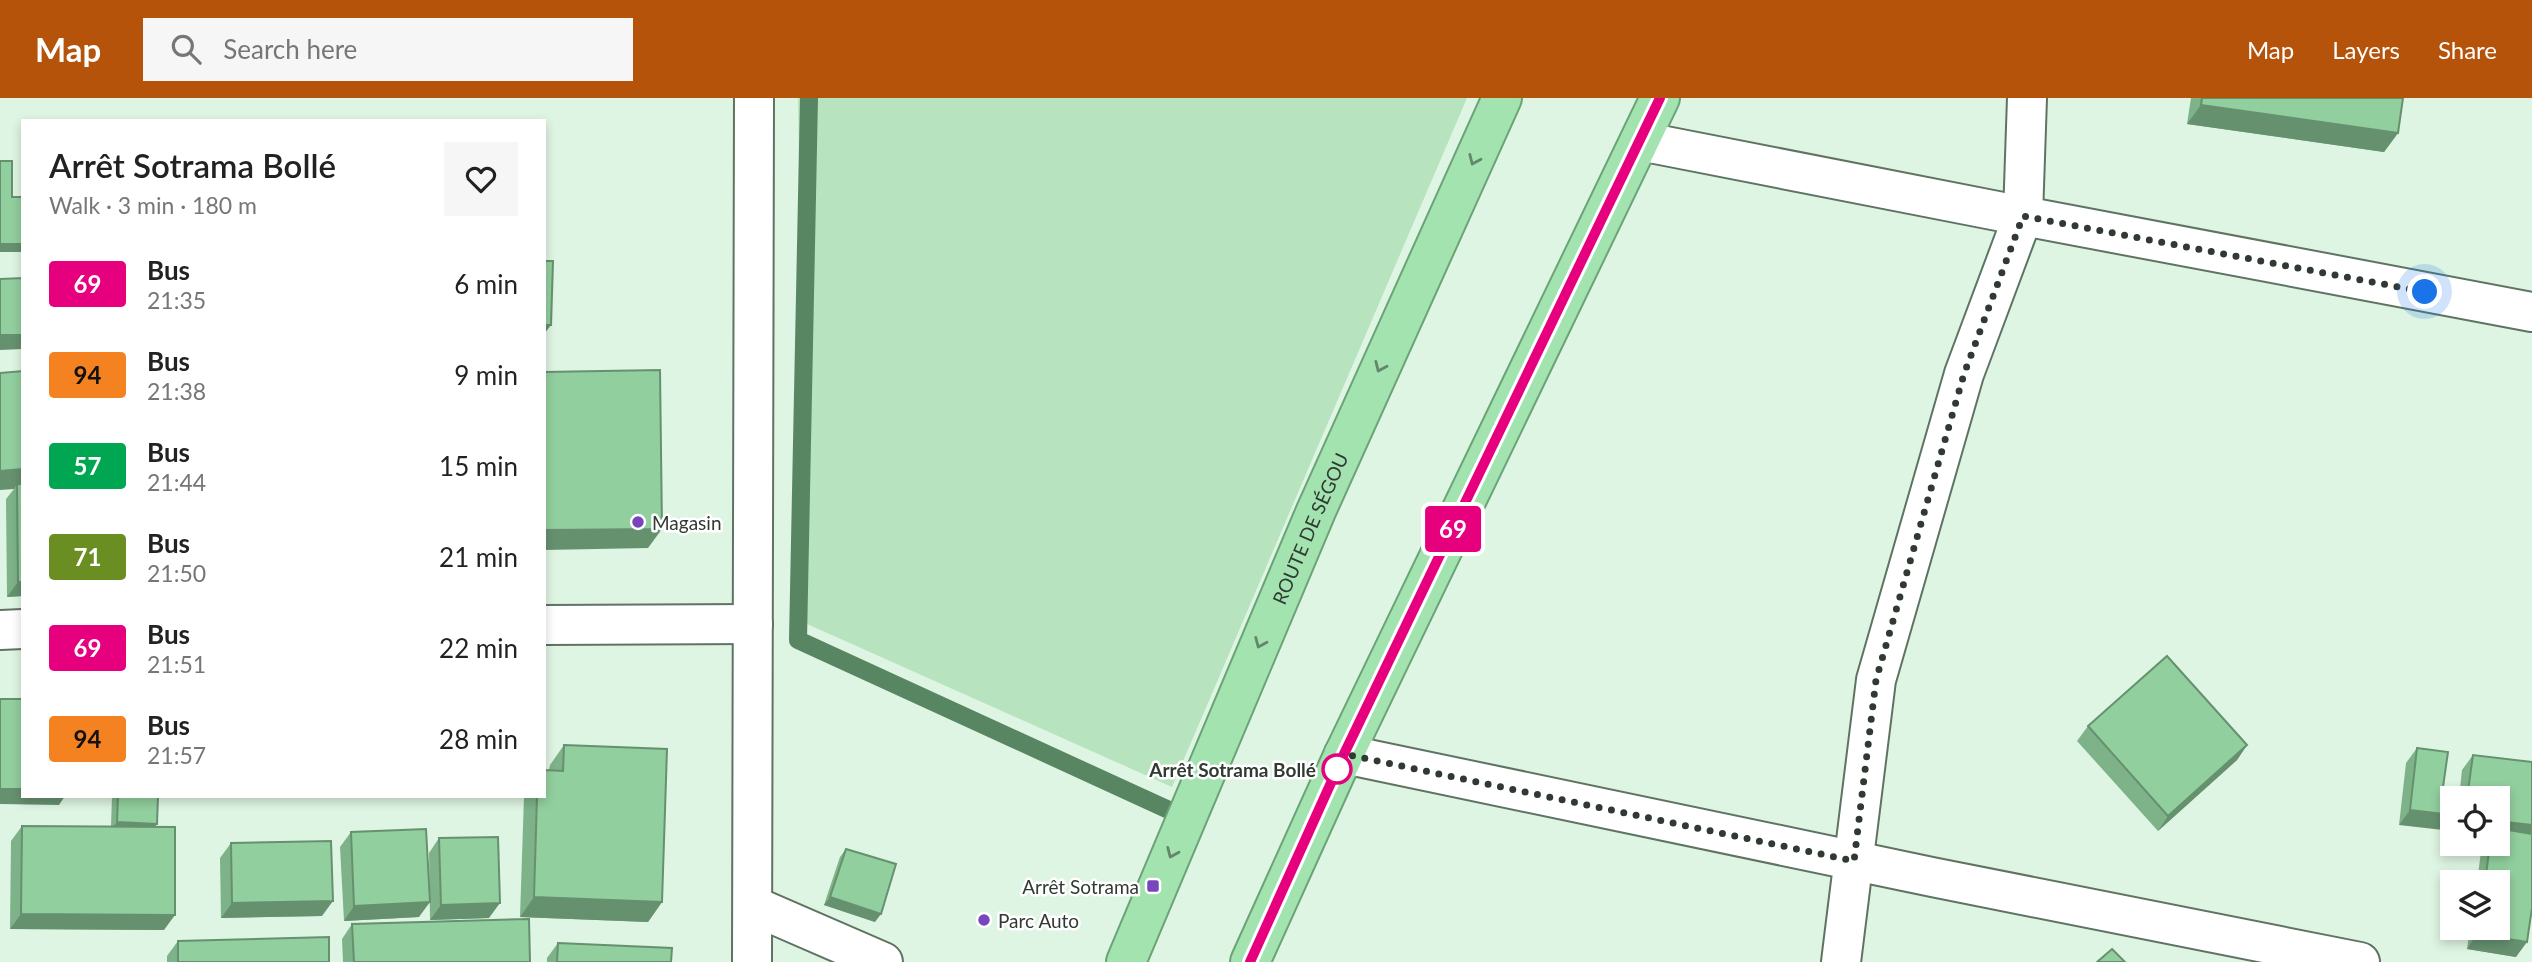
<!DOCTYPE html>
<html lang="en">
<head>
<meta charset="utf-8">
<style>
	body { margin:0; font-family:Lato,sans-serif; background:#f6f6f6; color:#222; height:100vh; display:flex; flex-direction:column; font-size:26px; white-space:nowrap }
	* { box-sizing:border-box; margin:0 }
	p { font-size:23px; color:#767676 }
	.icon { flex:none; width:38px; height:38px; fill:none; stroke:currentColor; stroke-width:2; stroke-linecap:round; stroke-linejoin:round }
	.map { position:relative; flex:1; overflow:hidden }
	.details { position:absolute; left:21px; top:21px; width:525px; height:679px; display:flex; flex-direction:column; background:#fff; border-radius:0px; box-shadow:0 4px 10px #0003 }
	.details>* { flex:none }
	.badge { padding:0 14px; border-radius:5px; font-size:24px; line-height:46px }
	.buttons { position:absolute; left:2440px; top:688px; display:grid; gap:14px }
	.buttons a { display:grid; place-items:center; width:70px; height:70px; border-radius:0px; background:#fff; box-shadow:0 4px 10px #0003; font-size:35px }
	.you { position:absolute; width:35px; height:35px; margin:-18px; border:5px solid #fff; border-radius:50%; background:#1a73e8; box-shadow:0 0 0 10px #1a73e833 }
	.map>.badge { position:absolute; translate:-50% -50%; box-shadow:0 0 0 4px #fff }
	.round { display:grid; place-items:center; flex:none; width:74px; height:74px; border-radius:0px; background:#f6f6f6 }
	.headline { display:flex; align-items:center; justify-content:space-between; height:119px; padding:0 28px }
	h1 { font-size:33px; font-weight:600; line-height:52px }
	ul { padding:0; list-style:none }
	li { display:flex; align-items:center; gap:21px; height:91px; padding:0 28px }
	li div { flex:1 }
	li b { display:block; font-size:26px }
	li em { font-style:normal }
	li .badge { min-width:77px; font-weight:700; text-align:center }
	header { display:flex; align-items:center; gap:42px; box-sizing:border-box; height:98px; padding:0 35px; background:#b45309; color:#fff }
	header strong { font-size:33px }
	nav { display:flex; gap:38px; margin-inline-start:auto; font-size:24px }
	.search { width:490px; height:63px; background:#f6f6f6; display:flex; align-items:center; gap:18px; box-sizing:border-box; padding:0 24px; border-radius:0px; color:#767676; font-size:26px }
	.map>svg:first-child { display:block }
	.green { fill:#b7e4bf }
	.lines { fill:none; stroke-linecap:round; stroke-linejoin:round }
	.stream { stroke:#598662; stroke-width:18 }
	.minor-casing { stroke:#5f7363; stroke-width:42 }
	.trunk-casing { stroke:#6ba377; stroke-width:42 }
	.minor { stroke:#fff; stroke-width:38 }
	.trunk { stroke:#a2e3b0; stroke-width:38 }
	.wall { fill:#7eb288 }
	.shaded-wall { fill:#66916f }
	.building { fill:#92cf9e; stroke:#66916f; stroke-width:2 }
	.oneway { stroke:#64866b }
	.line-casing { stroke:#fff; stroke-width:16 }
	.line { stroke:#e6007e; stroke-width:10 }
	.walk { stroke:#313a32; stroke-width:7; stroke-dasharray:0 12.6 }
	.poi-dot { fill:#7945bd; stroke:#fff; stroke-width:2.5 }
	.stop-dot { fill:#fff; stroke:#e6007e; stroke-width:3.5 }
	.labels { text-anchor:middle; dominant-baseline:central; stroke-width:5; stroke-linejoin:round; paint-order:stroke }
	.poi-label { font-size:19px; fill:#313a32; stroke:#fff; text-anchor:start }
	.street-label { font-size:19px; fill:#313a32; stroke:#fff }
	.stop-label { font-size:19px; font-weight:bold; fill:#313a32; stroke:#fff; text-anchor:end }
</style>
</head>
<body>
<header>
<strong>Map</strong>
<div class="search"><svg class="icon" aria-label="search" viewBox="0 0 24 24"><circle cx="10" cy="10" r="6"/><path d="M15 15l6 6"/></svg>Search here</div>
<nav><a>Map</a><a>Layers</a><a>Share</a></nav>
</header>
<div class="map">
<svg width="2532" height="864" viewBox="0 0 2532 864">
	<rect width="100%" height="100%" fill="#dff5e3"/>
	<polygon class="green" points="798,0 1467,0 1172,689 807,526"/>
	<g class="lines">
		<polyline class="stream" points="809,0 798,542 1171,713"/>
		<g class="minor-casing">
			<g id="minor">
				<polyline points="2027,0 2023,118 2532,214"/>
				<polyline points="1640,43 2023,118 1964,276 1876,582 1841,864"/>
				<polyline points="544,527 753,526"/>
				<polyline points="0,532 23,531"/>
				<polyline points="1344,656 1932,779 2360,864"/>
				<polyline points="754,808 883,864"/>
				<polyline points="752,864 754,0"/>
			</g>
		</g>
		<g class="trunk-casing">
			<g id="trunk">
				<path id="s1" d="M 1126,864 L 1316,413 L 1502,0"/>
				<polyline points="1250,864 1344,656 1660,0"/>
			</g>
		</g>
		<use href="#minor" class="minor"/>
		<use href="#trunk" class="trunk"/>
	</g>
	<g class="wall">
		<polygon points="2191,0 2403,0 2398,35 2384,54 2187,26"/>
		<polygon points="23,273 23,383 21,386 23,498 7,499 6,401 14,391"/>
		<polygon points="2088,628 2247,647 2237,662 2158,733 2077,643"/>
		<polygon points="564,647 662,804 648,824 520,819 524,698 544,698 550,667"/>
		<polygon points="2417,650 2443,689 2460,691 2462,672 2473,657 2532,664 2516,859 2467,851 2470,830 2497,830 2497,784 2477,784 2482,746 2497,746 2497,700 2399,727 2406,665"/>
		<polygon points="112,698 158,698 157,726 155,728 164,832 10,831 11,743 22,728 111,728"/>
		<polygon points="351,734 419,819 344,823 340,749"/>
		<polygon points="439,740 489,820 430,822 429,755"/>
		<polygon points="231,745 322,818 221,820 220,760"/>
		<polygon points="846,751 875,824 824,807 840,759"/>
		<polygon points="352,826 530,864 343,864 342,841"/>
		<polygon points="178,843 329,864 167,864 167,858"/>
		<polygon points="558,845 671,864 547,864 547,860"/>
	</g>
	<g class="shaded-wall">
		<polygon points="2201,7 2398,35 2384,54 2187,26"/>
		<rect x="0" y="146" width="23" height="8"/>
		<polygon points="544,227 551,227 545,235 544,235"/>
		<polygon points="0,237 23,237 23,251 0,252"/>
		<polygon points="23,371 23,383 18,390 17,386 14,391 0,392 0,373"/>
		<polygon points="662,431 648,450 544,452 544,432"/>
		<polygon points="18,484 23,484 23,498 7,499"/>
		<polygon points="2247,647 2237,662 2158,733 2168,718"/>
		<polygon points="0,691 23,691 23,698 65,698 59,707 0,706"/>
		<polygon points="2410,712 2452,717 2452,733 2399,727"/>
		<polygon points="2497,723 2532,727 2532,735 2497,739"/>
		<polygon points="117,724 157,726 151,734 111,732"/>
		<polygon points="534,799 662,804 648,824 520,819"/>
		<polygon points="830,799 881,816 875,824 824,807"/>
		<polygon points="333,803 322,818 221,820 232,805"/>
		<polygon points="430,804 419,819 344,823 354,808"/>
		<polygon points="500,805 489,820 430,822 441,807"/>
		<polygon points="21,816 175,817 164,832 10,831"/>
		<polygon points="2477,836 2527,844 2516,859 2467,851"/>
	</g>
	<g class="building">
		<polygon points="2202,0 2403,0 2398,35 2201,7"/>
		<polygon points="0,63 12,63 12,99 23,99 23,146 0,146"/>
		<polygon points="544,163 553,163 551,227 544,227"/>
		<polygon points="23,180 23,237 0,237 0,181"/>
		<polygon points="660,272 662,431 544,432 544,274"/>
		<polygon points="23,273 23,371 0,373 0,275"/>
		<polygon points="17,386 23,386 23,484 18,484"/>
		<polygon points="2167,558 2247,647 2168,718 2088,628"/>
		<rect x="0" y="601" width="23" height="90"/>
		<polygon points="564,647 667,651 662,804 534,799 537,698 544,698 544,672 563,673"/>
		<polygon points="2417,650 2448,654 2443,689 2468,693 2473,657 2532,664 2532,727 2497,723 2497,700 2452,700 2452,717 2410,712"/>
		<polygon points="118,698 158,698 157,726 117,724"/>
		<polygon points="22,728 175,729 175,817 21,816"/>
		<polygon points="2497,730 2532,736 2532,810 2527,844 2477,836 2478,830 2497,830 2497,784 2485,784 2490,746 2497,746"/>
		<polygon points="426,731 430,804 354,808 351,734"/>
		<polygon points="498,739 500,805 441,807 439,740"/>
		<polygon points="331,743 333,803 232,805 231,745"/>
		<polygon points="846,751 896,766 881,816 830,799"/>
		<polygon points="529,821 530,864 354,864 352,826"/>
		<polygon points="329,839 329,864 178,864 178,843"/>
		<polygon points="558,845 672,850 671,864 557,864"/>
		<polygon points="2112,851 2125,864 2097,864"/>
	</g>
	<defs><path id="oneway-chevron" d="M-2-3.5L2.5 0L-2 3.5" fill="none" stroke-width="1.6" stroke-linecap="round" stroke-linejoin="round" transform="scale(1.75)"/></defs>
	<g class="oneway">
		<use href="#oneway-chevron" transform="translate(1474 62) rotate(114)"/>
		<use href="#oneway-chevron" transform="translate(1380 269) rotate(114)"/>
		<use href="#oneway-chevron" transform="translate(1260 545) rotate(113)"/>
		<use href="#oneway-chevron" transform="translate(1172 755) rotate(113)"/>
	</g>
	<g class="lines">
		<g class="line-casing">
			<polyline id="line" points="1250,864 1344,656 1660,0"/>
		</g>
		<use href="#line" class="line"/>
		<polyline class="walk" points="1337,671 1344,656 1854,763 1876,582 1964,276 2023,118 2425,194"/>
	</g>
	<g class="poi-dot">
		<circle cx="638" cy="424" r="7"/>
		<rect x="1146" y="781" width="14" height="14" rx="3.5"/>
		<circle cx="984" cy="822" r="7"/>
	</g>
	<circle class="stop-dot" cx="1337" cy="671" r="14"/>
	<g class="labels">
		<g class="poi-label">
			<text x="652" y="424">Magasin</text>
			<text x="1139" y="788" text-anchor="end">Arrêt Sotrama</text>
			<text x="998" y="822">Parc Auto</text>
		</g>
		<g class="street-label">
			<text stroke="none"><textPath href="#s1" startOffset="471">ROUTE DE SÉGOU</textPath></text>
		</g>
		<g class="stop-label">
			<text x="1316" y="671">Arrêt Sotrama Bollé</text>
		</g>
	</g>
</svg>
<div class="buttons">
<a><svg class="icon" aria-label="locate" viewBox="0 0 24 24"><circle cx="12" cy="12" r="6"/><path d="M12 2v4M12 18v4M2 12h4M18 12h4"/></svg></a>
<a><svg class="icon" aria-label="layers" viewBox="0 0 24 24"><path d="M12 4l9 5-9 5-9-5zM3 14l9 5 9-5"/></svg></a>
</div>
<div class="you" style="left:2425px;top:194px"></div>
<b class="badge" style="left:1453px;top:431px;background:#e6007e;color:#fff">69</b>
<section class="details">
<div class="headline"><div><h1>Arrêt Sotrama Bollé</h1><p>Walk · 3 min · 180 m</p></div><a class="round"><svg class="icon" aria-label="heart" viewBox="0 0 24 24"><path d="M12 20l-8-8c-3-5 5-10 8-4 3-6 11-1 8 4z"/></svg></a></div>
<ul>
<li><span class="badge" style="background:#e6007e;color:#fff">69</span><div><b>Bus</b><p>21:35</p></div><em>6 min</em></li>
<li><span class="badge" style="background:#f58220;color:#111">94</span><div><b>Bus</b><p>21:38</p></div><em>9 min</em></li>
<li><span class="badge" style="background:#00a651;color:#fff">57</span><div><b>Bus</b><p>21:44</p></div><em>15 min</em></li>
<li><span class="badge" style="background:#6b8e23;color:#fff">71</span><div><b>Bus</b><p>21:50</p></div><em>21 min</em></li>
<li><span class="badge" style="background:#e6007e;color:#fff">69</span><div><b>Bus</b><p>21:51</p></div><em>22 min</em></li>
<li><span class="badge" style="background:#f58220;color:#111">94</span><div><b>Bus</b><p>21:57</p></div><em>28 min</em></li>
</ul>
</section>
</div>
</body>
</html>
